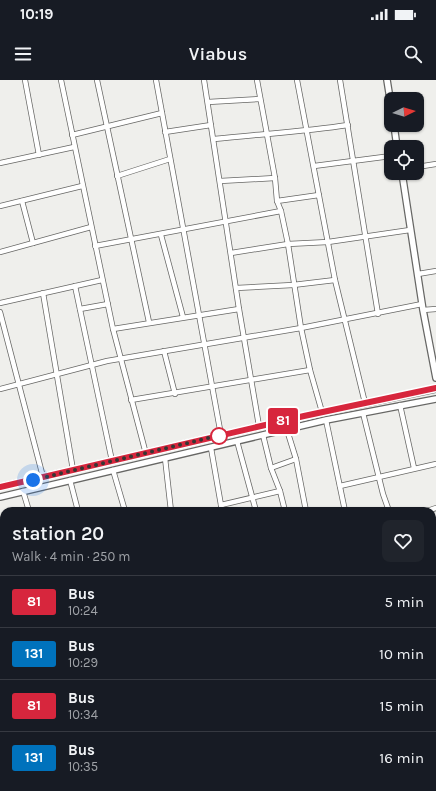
<!DOCTYPE html>
<html lang="en">
<head>
<meta charset="utf-8">
<style>
	body { margin:0; font-family:Karla,sans-serif; background:#20242c; color:#f1f3f6; height:100vh; display:flex; flex-direction:column; font-size:15px; white-space:nowrap }
	* { box-sizing:border-box; margin:0 }
	p { font-size:13px; color:#9ea1a6 }
	.icon { flex:none; width:22px; height:22px; fill:none; stroke:currentColor; stroke-width:2; stroke-linecap:round; stroke-linejoin:round }
	.map { position:relative; flex:1; overflow:hidden }
	.details { position:absolute; left:0px; top:427px; width:436px; height:284px; display:flex; flex-direction:column; background:#171b24; border-radius:12px 12px 0 0; box-shadow:0 1px 3px #0004 }
	.details>* { flex:none }
	.badge { padding:0 8px; border-radius:3px; font-size:14px; line-height:26px }
	.needle { width:26px; rotate:85deg }
	.controls { position:absolute; left:384px; top:12px; display:grid; gap:8px }
	.controls a { display:grid; place-items:center; width:40px; height:40px; border-radius:8px; background:#171b24; box-shadow:0 1px 3px #0004; font-size:20px }
	.you { position:absolute; width:20px; height:20px; margin:-10px; border:3px solid #fff; border-radius:50%; background:#1a73e8; box-shadow:0 0 0 6px #1a73e833 }
	.map>.badge { position:absolute; translate:-50% -50%; box-shadow:0 0 0 2px #fff }
	.round { display:grid; place-items:center; flex:none; width:42px; height:42px; border-radius:8px; background:#20242c }
	.headline { display:flex; align-items:center; justify-content:space-between; height:68px; padding:0 12px }
	h1 { font-size:19px; font-weight:600; line-height:30px }
	ul { padding:0; list-style:none }
	li { display:flex; align-items:center; gap:12px; height:52px; padding:0 12px; border-top:1px solid #363941 }
	li div { flex:1 }
	li b { display:block; font-size:15px }
	li em { font-style:normal }
	li .badge { min-width:44px; font-weight:700; text-align:center }
	.status { display:flex; justify-content:space-between; align-items:center; height:28px; padding:0 20px; background:#171b24; direction:ltr }
	.status svg { height:11px; fill:currentColor }
	header { display:flex; justify-content:space-between; align-items:center; height:52px; padding:0 12px; background:#171b24; font-size:18px; font-weight:600 }
	.map>svg:first-child { display:block }
	.lines { fill:none; stroke-linecap:round; stroke-linejoin:round }
	.minor-casing { stroke:#676765; stroke-width:6 }
	.tertiary-casing { stroke:#676765; stroke-width:8 }
	.minor { stroke:#fff; stroke-width:4.5 }
	.tertiary { stroke:#fff; stroke-width:5.5 }
	.line-casing { stroke:#fff; stroke-width:9 }
	.line { stroke:#d7263d; stroke-width:6 }
	.walk { stroke:#363634; stroke-width:4; stroke-dasharray:0 7.2 }
	.stop-dot { fill:#fff; stroke:#d7263d; stroke-width:2 }
</style>
</head>
<body>
<div class="status"><b>10:19</b><svg viewBox="0 0 49 12"><path d="M0 12V9h3v3zM5 12V6h3v6zM10 12V3h3v9zM15 12V0h3v12zM26 1h20v11H26zM47 4h2v5h-2z"/></svg></div>
<header><svg class="icon" aria-label="menu" viewBox="0 0 24 24"><path d="M4 6h16M4 12h16M4 18h16"/></svg>Viabus<svg class="icon" aria-label="search" viewBox="0 0 24 24"><circle cx="10" cy="10" r="6"/><path d="M15 15l6 6"/></svg></header>
<div class="map">
<svg width="436" height="711" viewBox="0 0 436 711">
	<rect width="100%" height="100%" fill="#efefec"/>
	<g class="lines">
		<g class="minor-casing">
			<g id="minor">
				<polyline points="25,0 39,75"/>
				<polyline points="61,0 113,249 146,374"/>
				<polyline points="97,0 149,242"/>
				<polyline points="156,0 221,355"/>
				<polyline points="204,0 239,229 259,346"/>
				<polyline points="257,0 275,98 277,121 281,131 288,164 301,248 310,290 322,332"/>
				<polyline points="297,0 335,200 365,323"/>
				<polyline points="340,0 378,234"/>
				<polyline points="208,22 260,19"/>
				<polyline points="165,52 211,45"/>
				<polyline points="72,55 162,33"/>
				<path d="M 214,59 C 258,54 303,52 348,45"/>
				<polyline points="0,83 74,67"/>
				<polyline points="314,86 391,76"/>
				<polyline points="417,87 436,84"/>
				<polyline points="117,96 170,79"/>
				<polyline points="220,101 275,98"/>
				<polyline points="22,121 33,163"/>
				<polyline points="277,121 319,115"/>
				<polyline points="0,126 82,106"/>
				<polyline points="161,155 183,237"/>
				<polyline points="95,166 281,131"/>
				<polyline points="0,172 91,147"/>
				<polyline points="231,173 288,164 328,162 410,150"/>
				<polyline points="418,194 436,191"/>
				<polyline points="75,206 112,381"/>
				<polyline points="236,208 293,205 335,200"/>
				<polyline points="43,213 73,390"/>
				<polyline points="0,223 102,200"/>
				<polyline points="80,229 108,224"/>
				<polyline points="423,230 436,229"/>
				<polyline points="0,232 43,397"/>
				<polyline points="113,249 239,229"/>
				<polyline points="164,271 175,314"/>
				<polyline points="0,309 107,281 301,248 422,224"/>
				<polyline points="131,320 310,290"/>
				<polyline points="400,325 414,388"/>
				<polyline points="363,333 383,414 389,431"/>
				<polyline points="326,340 345,431"/>
				<polyline points="287,350 296,379 306,431"/>
				<polyline points="263,355 271,388 280,411 285,431"/>
				<polyline points="237,361 256,431"/>
				<polyline points="211,368 222,431"/>
				<polyline points="165,378 171,431"/>
				<polyline points="271,388 296,379"/>
				<polyline points="113,390 125,431"/>
				<polyline points="70,400 78,431"/>
				<polyline points="340,406 436,384"/>
				<polyline points="23,411 29,431"/>
				<polyline points="221,425 280,411"/>
				<polyline points="427,431 436,428"/>
				<polyline points="0,456 4,470"/>
				<polyline points="432,476 436,474"/>
				<polyline points="432,497 436,503"/>
				<polyline points="0,531 4,543"/>
				<polyline points="0,560 4,559"/>
				<polyline points="432,568 436,566"/>
				<polyline points="432,607 436,615"/>
				<polyline points="0,618 4,618"/>
				<polyline points="432,666 436,665"/>
				<polyline points="0,671 4,680"/>
				<polyline points="62,707 64,711"/>
				<polyline points="109,707 110,711"/>
				<polyline points="149,707 150,711"/>
				<polyline points="208,707 209,711"/>
				<polyline points="275,707 277,711"/>
				<polyline points="328,707 330,711"/>
				<polyline points="411,707 412,711"/>
				<polyline points="16,711 26,707"/>
				<polyline points="234,711 249,707"/>
				<polyline points="349,711 358,707"/>
			</g>
		</g>
		<g class="tertiary-casing">
			<g id="tertiary">
				<polyline points="387,0 391,25"/>
				<polyline points="394,45 397,67"/>
				<polyline points="402,93 423,230 436,298"/>
				<polyline points="0,407 304,336 436,309"/>
				<polyline points="0,417 326,340 436,319"/>
			</g>
		</g>
		<use href="#minor" class="minor"/>
		<use href="#tertiary" class="tertiary"/>
	</g>
	<g class="lines">
		<g class="line-casing">
			<polyline id="line" points="0,407 304,336 436,308"/>
		</g>
		<use href="#line" class="line"/>
		<polyline class="walk" points="33,400 221,355 219,356"/>
	</g>
	<circle class="stop-dot" cx="219" cy="356" r="8"/>
</svg>
<div class="controls">
<a><svg class="needle" viewBox="-14 -14 28 28"><path d="M0-13l5 13h-10z" fill="#e53935"/><path d="M0 13l5-13h-10z" fill="#9ea1a6"/></svg></a>
<a><svg class="icon" aria-label="locate" viewBox="0 0 24 24"><circle cx="12" cy="12" r="6"/><path d="M12 2v4M12 18v4M2 12h4M18 12h4"/></svg></a>
</div>
<div class="you" style="left:33px;top:400px"></div>
<b class="badge" style="left:283px;top:341px;background:#d7263d;color:#fff">81</b>
<section class="details">
<div class="headline"><div><h1>station 20</h1><p>Walk · 4 min · 250 m</p></div><a class="round"><svg class="icon" aria-label="heart" viewBox="0 0 24 24"><path d="M12 20l-8-8c-3-5 5-10 8-4 3-6 11-1 8 4z"/></svg></a></div>
<ul>
<li><span class="badge" style="background:#d7263d;color:#fff">81</span><div><b>Bus</b><p>10:24</p></div><em>5 min</em></li>
<li><span class="badge" style="background:#0072bc;color:#fff">131</span><div><b>Bus</b><p>10:29</p></div><em>10 min</em></li>
<li><span class="badge" style="background:#d7263d;color:#fff">81</span><div><b>Bus</b><p>10:34</p></div><em>15 min</em></li>
<li><span class="badge" style="background:#0072bc;color:#fff">131</span><div><b>Bus</b><p>10:35</p></div><em>16 min</em></li>
</ul>
</section>
</div>
</body>
</html>
